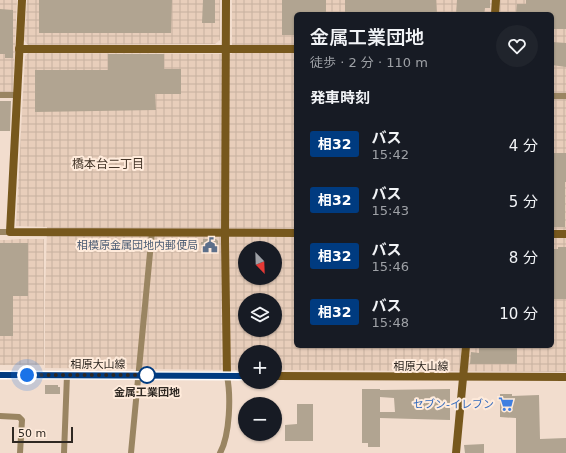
<!DOCTYPE html>
<html lang="ja">
<head>
<meta charset="utf-8">
<style>
	body { margin:0; font-family:"DejaVu Sans","Noto Sans JP",sans-serif; background:#20242c; color:#f1f3f6; height:100vh; display:flex; flex-direction:column; font-size:15px; white-space:nowrap }
	* { box-sizing:border-box; margin:0 }
	p { font-size:13px; color:#9ea1a6 }
	.icon { flex:none; width:22px; height:22px; fill:none; stroke:currentColor; stroke-width:2; stroke-linecap:round; stroke-linejoin:round }
	.map { position:relative; flex:1; overflow:hidden }
	.details { position:absolute; left:294px; top:12px; width:260px; height:336px; display:flex; flex-direction:column; background:#171b24; border-radius:6px; box-shadow:0 1px 3px #0004 }
	.details>* { flex:none }
	.badge { padding:0 8px; border-radius:3px; font-size:14px; line-height:26px }
	.needle { width:26px; rotate:157deg }
	.controls { position:absolute; left:238px; top:241px; display:grid; gap:8px }
	.controls a { display:grid; place-items:center; width:44px; height:44px; border-radius:50%; background:#171b24; box-shadow:0 1px 3px #0004; font-size:20px }
	.scale { position:absolute; left:12px; bottom:10px; width:61px; box-sizing:border-box; padding-left:4px; border:2px solid #2f2822; border-top:0; font-size:11px; line-height:14px; white-space:nowrap; color:#2f2822; -webkit-text-stroke:3px #ffebdb; paint-order:stroke }
	.you { position:absolute; width:20px; height:20px; margin:-10px; border:3px solid #fff; border-radius:50%; background:#1a73e8; box-shadow:0 0 0 6px #1a73e833 }
	.map>.badge { position:absolute; translate:-50% -50%; box-shadow:0 0 0 2px #fff }
	h2 { padding:0 16px; font-size:15px; line-height:36px }
	.round { display:grid; place-items:center; flex:none; width:42px; height:42px; border-radius:21px; background:#20242c }
	.head { display:flex; align-items:center; justify-content:space-between; height:68px; padding:0 16px }
	h1 { font-size:19px; font-weight:600; line-height:30px }
	ul { padding:0; list-style:none }
	li { display:flex; align-items:center; gap:12px; height:56px; padding:0 16px }
	li div { flex:1 }
	li b { display:block; font-size:15px }
	li em { font-style:normal }
	li .badge { min-width:44px; font-weight:700; text-align:center }
	.map>svg:first-child { display:block }
	.industrial { fill:url(#industrial-grid); fill-rule:evenodd }
	.building { fill:#b1a491; fill-rule:evenodd }
	.lines { fill:none; stroke-linecap:round; stroke-linejoin:round }
	.street { stroke:#9a8562; stroke-width:6 }
	.secondary { stroke:#77581d; stroke-width:8 }
	.line-casing { stroke:#fff; stroke-width:9 }
	.line { stroke:#003b80; stroke-width:6 }
	.walk { stroke:#2f2822; stroke-width:4; stroke-dasharray:0 7.2 }
	.stop-dot { fill:#fff; stroke:#003b80; stroke-width:2 }
	.labels { text-anchor:middle; dominant-baseline:central; stroke-width:4; stroke-linejoin:round; paint-order:stroke }
	.service-label { font-size:11px; fill:#4e5e75; stroke:#ffebdb; text-anchor:end }
	.street-label { font-size:11px; fill:#2f2822; stroke:#ffebdb }
	.stop-label { font-size:11px; font-weight:bold; fill:#2f2822; stroke:#ffebdb }
	.shop-label { font-size:11px; fill:#366cbe; stroke:#ffebdb; text-anchor:end }
	.neighbourhood-label { font-size:12px; fill:#453629; stroke:#ffebdb }
</style>
</head>
<body>
<div class="map">
<svg width="566" height="453" viewBox="0 0 566 453">
	<defs>
		<pattern id="industrial-grid" width="8" height="8" patternUnits="userSpaceOnUse"><rect width="8" height="8" fill="#e8cebb"/><path d="M0 4h8M4 0v8" fill="none" stroke="#c7b1a0"/></pattern>
	</defs>
	<rect width="100%" height="100%" fill="#f2ddce"/>
	<g class="industrial">
		<polygon points="0,0 17,0 13,93 0,93"/>
		<polygon points="27,0 220,0 220,40 215,44 28,45 24,40"/>
		<path d="M 232,0 L 566,0 L 566,372 L 275,370 L 275,352 L 245,352 L 245,370 L 45,368 L 45,301 L 47,227 L 16,226 L 25,56 L 28,53 L 232,54 ZM 296,14 L 552,14 L 552,346 L 296,346 ZM 245,248 L 275,248 L 275,278 L 245,278 ZM 245,300 L 275,300 L 275,330 L 245,330 Z"/>
		<polygon points="18,239 44,239 44,365 0,365 0,240 8,240"/>
	</g>
	<g class="building">
		<polygon points="39,0 172,0 171,33 39,33"/>
		<polygon points="203,0 215,0 215,23 202,23"/>
		<polygon points="282,0 326,0 326,14 296,14 296,35 282,35"/>
		<polygon points="345,0 436,0 437,14 345,14"/>
		<polygon points="457,0 490,0 490,8 485,8 484,14 456,14"/>
		<polygon points="526,0 566,0 566,29 552,29 552,14 516,14 517,4 526,4"/>
		<polygon points="0,9 13,10 13,58 5,58 5,54 0,54"/>
		<polygon points="552,42 566,43 566,67 552,65"/>
		<polygon points="108,54 164,54 164,69 181,69 181,94 155,94 156,110 35,112 35,70 108,70"/>
		<polygon points="0,101 11,101 10,131 0,131"/>
		<polygon points="552,153 566,153 566,182 565,182 565,227 552,227"/>
		<polygon points="203,239 216,239 218,241 218,249 201,248 201,242 203,242"/>
		<polygon points="0,243 28,243 28,296 13,296 13,336 0,336"/>
		<polygon points="558,247 566,247 566,299 552,299 552,249 558,249"/>
		<polygon points="479,346 517,346 517,364 470,364 471,352 479,353"/>
		<polygon points="45,385 58,385 58,387 60,387 60,394 45,394"/>
		<path d="M 362,389 L 380,389 L 380,390 L 450,389 L 450,420 L 380,418 L 380,447 L 368,447 L 368,443 L 362,443 ZM 380,397 L 394,398 L 395,412 L 380,412 Z"/>
		<polygon points="500,394 512,394 512,396 539,395 540,439 566,438 566,453 516,453 516,418 500,417"/>
		<polygon points="297,404 313,404 313,441 285,441 285,425 297,424"/>
		<polygon points="484,444 484,453 465,453 464,445"/>
	</g>
	<g class="lines">
		<g class="street">
			<polyline points="0,95 17,95"/>
			<polyline points="552,96 566,96"/>
			<polyline points="0,232 10,232"/>
			<polyline points="0,416 19,417 22,420 20,453"/>
			<polyline points="64,453 67,375"/>
			<polyline points="131,453 152,232"/>
			<path d="M 220,453 C 230,435 231,396 227,376"/>
		</g>
		<g class="secondary">
			<polyline points="22,0 10,232 296,233"/>
			<polyline points="226,0 225,241 227,376"/>
			<polyline points="495,14 496,0"/>
			<polyline points="19,49 296,49"/>
			<polyline points="552,234 566,234"/>
			<polyline points="0,375 245,376"/>
			<polyline points="275,376 566,377"/>
			<polyline points="456,453 466,346"/>
		</g>
	</g>
	<g class="lines">
		<g class="line-casing">
			<polyline id="line" points="0,375 245,376"/>
		</g>
		<use href="#line" class="line"/>
		<polyline class="walk" points="27,375 153,375 147,375"/>
	</g>
	<defs>
		<g id="civic-bare" transform="scale(1.2)"><path d="M-.6-6.5H3V-4.5H.6V-3L4-1V1h2V6H-6V1h2V-1L-.6-3ZM-1.2 2.5V6h2.4V2.5Z" fill="#5c6f8a" stroke="#ffebdb" stroke-width="2.5" paint-order="stroke"/></g>
		<g id="supermarket-bare" transform="scale(1.2)"><path d="M-6-5.5h2.5l.6 2H6L4.5 2H-2.5L-4.4-4H-6ZM-1.5 3.2a1.3 1.3 0 1 0 .1 0ZM3 3.2a1.3 1.3 0 1 0 .1 0Z" fill="#3f7fe0" stroke="#ffebdb" stroke-width="2.5" paint-order="stroke"/></g>
	</defs>
	<g fill-rule="evenodd">
		<use href="#civic-bare" x="210" y="245"/>
		<use href="#supermarket-bare" x="506" y="404"/>
	</g>
	<circle class="stop-dot" cx="147" cy="375" r="8"/>
	<g class="labels">
		<g class="service-label">
			<text x="198" y="245">相模原金属団地内郵便局</text>
		</g>
		<g class="street-label">
			<text x="98" y="364">相原大山線</text>
			<text x="421" y="366">相原大山線</text>
		</g>
		<g class="stop-label">
			<text x="147" y="392">金属工業団地</text>
		</g>
		<g class="shop-label">
			<text x="494" y="404">セブン-イレブン</text>
		</g>
		<g class="neighbourhood-label">
			<text x="108" y="164">橋本台二丁目</text>
		</g>
	</g>
</svg>
<div class="controls">
<a><svg class="needle" viewBox="-14 -14 28 28"><path d="M0-13l5 13h-10z" fill="#e53935"/><path d="M0 13l5-13h-10z" fill="#9ea1a6"/></svg></a>
<a><svg class="icon" aria-label="layers" viewBox="0 0 24 24"><path d="M12 4l9 5-9 5-9-5zM3 14l9 5 9-5"/></svg></a>
<a>+</a>
<a>−</a>
</div>
<div class="scale">50 m</div>
<div class="you" style="left:27px;top:375px"></div>
<section class="details">
<div class="head"><div><h1>金属工業団地</h1><p>徒歩 · 2 分 · 110 m</p></div><a class="round"><svg class="icon" aria-label="heart" viewBox="0 0 24 24"><path d="M12 20l-8-8c-3-5 5-10 8-4 3-6 11-1 8 4z"/></svg></a></div>
<h2>発車時刻</h2>
<ul>
<li><span class="badge" style="background:#003b80;color:#fff">相32</span><div><b>バス</b><p>15:42</p></div><em>4 分</em></li>
<li><span class="badge" style="background:#003b80;color:#fff">相32</span><div><b>バス</b><p>15:43</p></div><em>5 分</em></li>
<li><span class="badge" style="background:#003b80;color:#fff">相32</span><div><b>バス</b><p>15:46</p></div><em>8 分</em></li>
<li><span class="badge" style="background:#003b80;color:#fff">相32</span><div><b>バス</b><p>15:48</p></div><em>10 分</em></li>
</ul>
</section>
</div>
</body>
</html>
